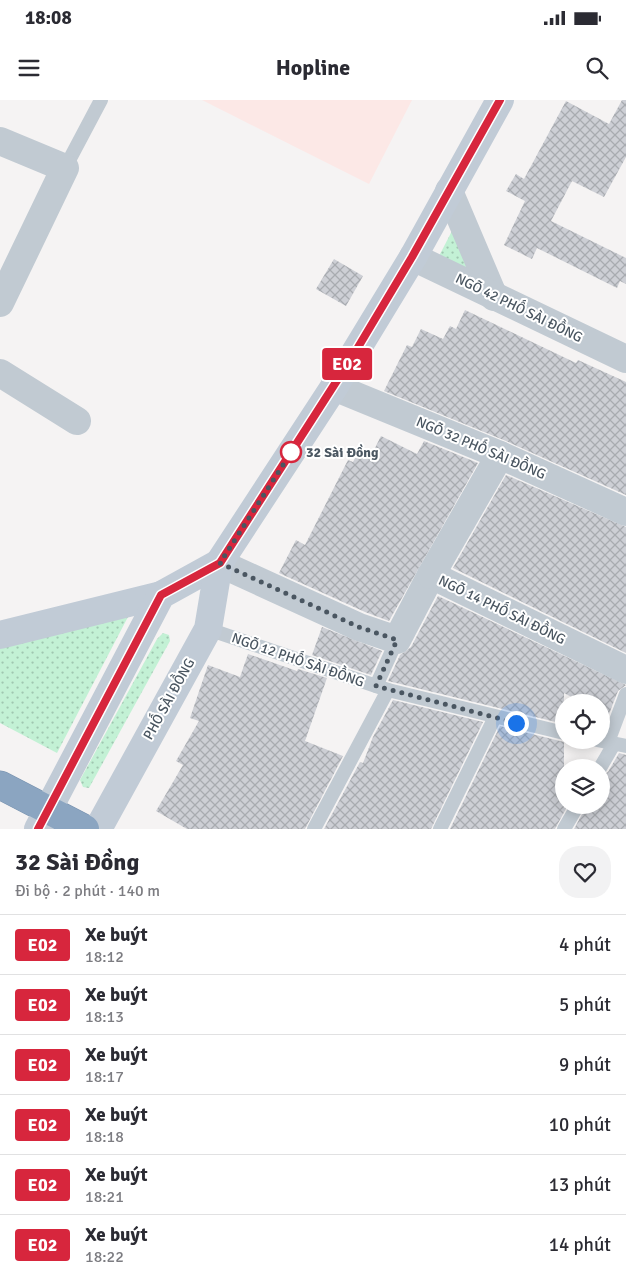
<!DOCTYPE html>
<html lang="vi">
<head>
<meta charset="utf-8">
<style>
	body { margin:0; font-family:Signika,sans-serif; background:#f2f2f3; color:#2b2b33; height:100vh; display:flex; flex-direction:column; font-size:19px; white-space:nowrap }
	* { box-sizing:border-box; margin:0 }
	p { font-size:16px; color:#7c7c81 }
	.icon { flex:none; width:28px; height:28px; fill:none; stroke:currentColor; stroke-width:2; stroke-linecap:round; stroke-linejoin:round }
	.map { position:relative; height:729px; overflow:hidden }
	.details { display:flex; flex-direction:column; background:#fff; flex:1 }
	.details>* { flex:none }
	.badge { padding:0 10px; border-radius:4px; font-size:18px; line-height:32px }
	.tools { position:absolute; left:555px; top:594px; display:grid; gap:10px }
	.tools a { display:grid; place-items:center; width:55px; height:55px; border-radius:50%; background:#fff; box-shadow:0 2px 12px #0003; font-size:25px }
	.you { position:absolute; width:25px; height:25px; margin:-12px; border:4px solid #fff; border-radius:50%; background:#1a73e8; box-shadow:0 0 0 8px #1a73e833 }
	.map>.badge { position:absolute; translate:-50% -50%; box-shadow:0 0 0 2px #fff }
	.round { display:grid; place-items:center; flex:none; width:52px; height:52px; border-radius:20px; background:#f2f2f3 }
	.summary { display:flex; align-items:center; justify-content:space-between; height:85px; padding:0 15px }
	h1 { font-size:24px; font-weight:700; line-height:38px }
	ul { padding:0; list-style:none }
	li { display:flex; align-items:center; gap:15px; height:60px; padding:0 15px; border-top:1px solid #e1e1e2 }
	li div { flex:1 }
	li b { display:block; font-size:19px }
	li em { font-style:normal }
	li .badge { min-width:55px; font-weight:700; text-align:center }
	.status { display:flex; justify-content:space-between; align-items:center; height:35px; padding:0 25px; background:#fff; direction:ltr }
	.status svg { height:14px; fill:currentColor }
	header { display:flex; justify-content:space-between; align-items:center; height:65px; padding:0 15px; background:#fff; font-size:22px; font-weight:700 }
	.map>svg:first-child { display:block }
	.medical { fill:#fce8e6 }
	.grass { fill:url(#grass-dots) }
	.building { fill:url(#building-cross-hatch) }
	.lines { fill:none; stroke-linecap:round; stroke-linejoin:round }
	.highway-casing { stroke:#7690ad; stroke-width:29 }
	.lane { stroke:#c1cad2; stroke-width:14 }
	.street { stroke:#c1cad2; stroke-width:28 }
	.secondary { stroke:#c1cbd6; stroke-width:28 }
	.highway { stroke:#8ba5c1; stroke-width:28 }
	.line-casing { stroke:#fff; stroke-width:11 }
	.line { stroke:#d7263d; stroke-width:8 }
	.walk { stroke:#4a5661; stroke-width:5; stroke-dasharray:0 9 }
	.stop-dot { fill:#fff; stroke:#d7263d; stroke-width:2.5 }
	.labels { text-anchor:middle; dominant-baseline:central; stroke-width:4; stroke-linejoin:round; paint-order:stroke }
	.street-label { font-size:14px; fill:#4a5661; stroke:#fff }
	.stop-label { font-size:14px; font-weight:bold; fill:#4a5661; stroke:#fff; text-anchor:start }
</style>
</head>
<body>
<div class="status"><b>18:08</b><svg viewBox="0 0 49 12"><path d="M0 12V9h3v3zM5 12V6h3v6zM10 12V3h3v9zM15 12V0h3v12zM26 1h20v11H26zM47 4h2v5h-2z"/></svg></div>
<header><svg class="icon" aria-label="menu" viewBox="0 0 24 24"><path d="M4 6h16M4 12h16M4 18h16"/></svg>Hopline<svg class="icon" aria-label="search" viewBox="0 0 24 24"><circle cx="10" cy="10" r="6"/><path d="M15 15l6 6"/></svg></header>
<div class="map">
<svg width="626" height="729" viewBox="0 0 626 729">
	<defs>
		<pattern id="grass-dots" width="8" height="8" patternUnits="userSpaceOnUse" patternTransform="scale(1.25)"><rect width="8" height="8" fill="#c3f1d5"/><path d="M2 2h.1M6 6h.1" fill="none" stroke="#a0c6b0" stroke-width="1.8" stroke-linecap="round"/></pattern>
		<pattern id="building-cross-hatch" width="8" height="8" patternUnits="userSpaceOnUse" patternTransform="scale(1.25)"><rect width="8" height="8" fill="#cdcfd5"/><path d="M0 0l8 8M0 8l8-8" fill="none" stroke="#a8abb0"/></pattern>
	</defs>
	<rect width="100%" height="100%" fill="#f5f3f3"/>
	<polygon class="medical" points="202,0 412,0 369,84"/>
	<g class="grass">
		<polygon points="454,127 469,173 438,158"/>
		<polygon points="130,513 57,653 0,623 0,542"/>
		<polygon points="163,533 169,535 170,541 89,688 83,687 80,680 157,539"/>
	</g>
	<g class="building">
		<polygon points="622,0 626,0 626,57 604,97 572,81 551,121 626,158 626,184 620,181 617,188 537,148 532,159 504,145 525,101 506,91 516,74 524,79 566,1 609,24"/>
		<polygon points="334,159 363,176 346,206 316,189"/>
		<polygon points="465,210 576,263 578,260 626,282 626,395 506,341 384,291 407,245 412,247 421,229 443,239 450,226 456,229"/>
		<polygon points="381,336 417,354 424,341 478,363 389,521 365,512 279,473 296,440 305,445 348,360 353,362 360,348 372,354"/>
		<polygon points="506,375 626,427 626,553 453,468"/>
		<polygon points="438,496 626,585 618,591 602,632 601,602 581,602 564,593 564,624 388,581 400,555 411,547"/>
		<polygon points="322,527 382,551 371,575 312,555"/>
		<polygon points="248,554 297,571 298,569 327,578 305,641 343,656 305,729 187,729 156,711 183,665 176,661 199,621 190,618 208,565 240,577"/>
		<polygon points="393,600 483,622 431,729 324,729 360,662 363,663 373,637"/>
		<polygon points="500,626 564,642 564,708 568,705 555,729 450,729"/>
		<polygon points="619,653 626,655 626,729 574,729 587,705 601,705 601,676 608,672"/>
	</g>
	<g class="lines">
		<g class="highway-casing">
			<polyline id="highway" points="0,685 85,729"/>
		</g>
		<g class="lane">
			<polyline points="65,68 101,0"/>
			<polyline points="208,529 388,590 564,633"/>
			<polyline points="376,586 397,540"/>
			<polyline points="597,640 626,646"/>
			<polyline points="608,642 626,594"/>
			<polyline points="600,668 614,644"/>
			<polyline points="314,729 388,590"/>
			<polyline points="440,729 495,617"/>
			<polyline points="564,729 578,705"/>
		</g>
		<g class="street">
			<polyline points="0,41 65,68 0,203"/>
			<polyline points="449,91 494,197"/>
			<polyline points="413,157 626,259"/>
			<polyline points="0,273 77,321"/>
			<polyline points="334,287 500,355 626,412"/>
			<polyline points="219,463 359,527 397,540 431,475 626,570"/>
			<polyline points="431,475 500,355"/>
		</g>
		<g class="secondary">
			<polyline points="0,535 161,495"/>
			<polyline points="38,729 161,495 219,463"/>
			<polyline points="98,729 208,529 219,463 334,287 413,157 500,0"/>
		</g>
		<use href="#highway" class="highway"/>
	</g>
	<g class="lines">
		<g class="line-casing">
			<polyline id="line" points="38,729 161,495 220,463 354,254 412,157 500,0"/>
		</g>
		<use href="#line" class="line"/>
		<polyline class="walk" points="291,352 292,351 220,463 359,527 397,540 376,586 516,623"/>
	</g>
	<circle class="stop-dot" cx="291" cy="352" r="10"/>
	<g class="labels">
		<g class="street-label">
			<text transform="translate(519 208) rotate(26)">NGÕ 42 PHỐ SÀI ĐỒNG</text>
			<text transform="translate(481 348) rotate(23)">NGÕ 32 PHỐ SÀI ĐỒNG</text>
			<text transform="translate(502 510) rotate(26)">NGÕ 14 PHỐ SÀI ĐỒNG</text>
			<text transform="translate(298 560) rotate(19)">NGÕ 12 PHỐ SÀI ĐỒNG</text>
			<text transform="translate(169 599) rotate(-61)">PHỐ SÀI ĐỒNG</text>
		</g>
		<g class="stop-label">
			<text x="306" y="352">32 Sài Đồng</text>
		</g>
	</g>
</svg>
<div class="tools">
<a><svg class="icon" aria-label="locate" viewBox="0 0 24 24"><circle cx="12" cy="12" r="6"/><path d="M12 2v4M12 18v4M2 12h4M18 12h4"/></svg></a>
<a><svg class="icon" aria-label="layers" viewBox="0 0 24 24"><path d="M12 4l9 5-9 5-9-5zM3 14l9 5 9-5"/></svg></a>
</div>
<div class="you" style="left:516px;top:623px"></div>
<b class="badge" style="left:347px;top:264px;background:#d7263d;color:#fff">E02</b>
</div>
<section class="details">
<div class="summary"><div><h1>32 Sài Đồng</h1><p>Đi bộ · 2 phút · 140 m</p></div><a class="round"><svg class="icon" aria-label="heart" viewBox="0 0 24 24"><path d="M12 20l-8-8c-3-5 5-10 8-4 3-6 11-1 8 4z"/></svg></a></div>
<ul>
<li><span class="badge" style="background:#d7263d;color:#fff">E02</span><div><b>Xe buýt</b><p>18:12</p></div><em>4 phút</em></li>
<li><span class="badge" style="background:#d7263d;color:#fff">E02</span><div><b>Xe buýt</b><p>18:13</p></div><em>5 phút</em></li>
<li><span class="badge" style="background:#d7263d;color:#fff">E02</span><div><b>Xe buýt</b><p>18:17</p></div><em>9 phút</em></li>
<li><span class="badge" style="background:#d7263d;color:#fff">E02</span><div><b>Xe buýt</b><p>18:18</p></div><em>10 phút</em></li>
<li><span class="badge" style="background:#d7263d;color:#fff">E02</span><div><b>Xe buýt</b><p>18:21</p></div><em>13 phút</em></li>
<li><span class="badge" style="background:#d7263d;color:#fff">E02</span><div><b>Xe buýt</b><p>18:22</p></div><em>14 phút</em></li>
</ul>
</section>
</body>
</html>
